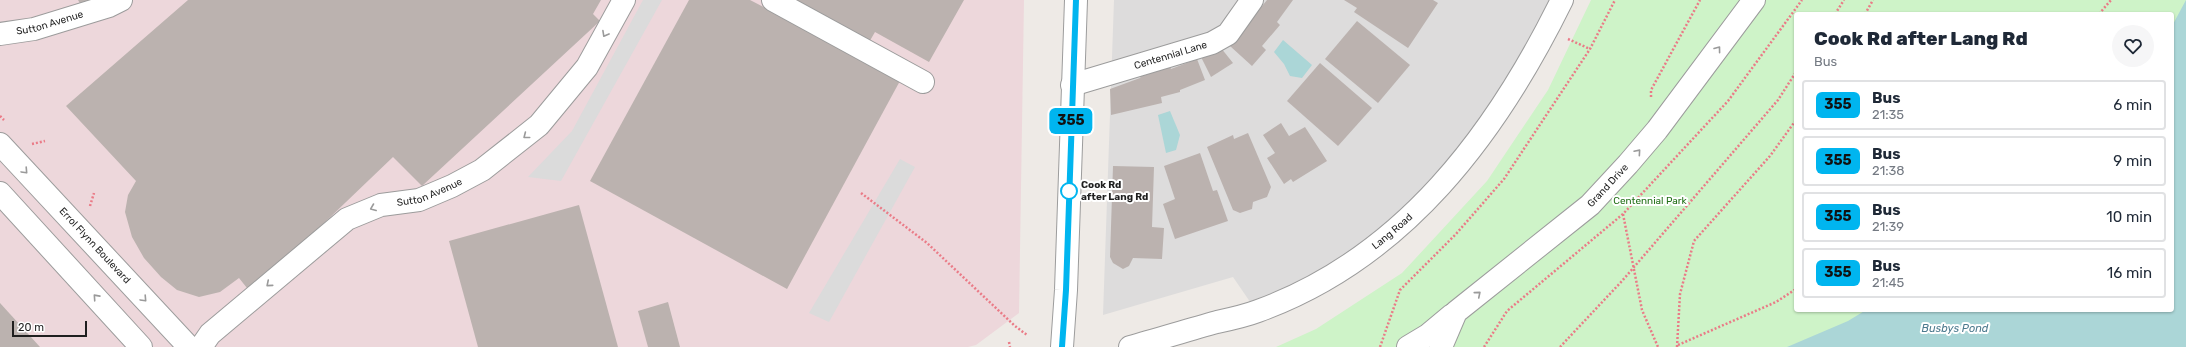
<!DOCTYPE html>
<html lang="en">
<head>
<meta charset="utf-8">
<style>
	body { margin:0; font-family:Rubik,sans-serif; background:#f6f6f7; color:#1f2937; height:100vh; display:flex; flex-direction:column; font-size:15px; white-space:nowrap }
	* { box-sizing:border-box; margin:0 }
	p { font-size:13px; color:#747a83 }
	.icon { flex:none; width:22px; height:22px; fill:none; stroke:currentColor; stroke-width:2; stroke-linecap:round; stroke-linejoin:round }
	.map { position:relative; flex:1; overflow:hidden }
	.panel { position:absolute; left:1794px; top:12px; width:380px; height:300px; display:flex; flex-direction:column; background:#fff; border-radius:4px; box-shadow:0 1px 3px #0004 }
	.panel>* { flex:none }
	.badge { padding:0 8px; border-radius:6px; font-size:14px; line-height:26px }
	.scale { position:absolute; left:12px; bottom:10px; width:75px; box-sizing:border-box; padding-left:4px; border:2px solid #1f1f1f; border-top:0; font-size:11px; line-height:14px; white-space:nowrap; color:#1f1f1f; -webkit-text-stroke:3px #fff; paint-order:stroke }
	.map>.badge { position:absolute; translate:-50% -50%; box-shadow:0 0 0 2px #fff }
	.round { display:grid; place-items:center; flex:none; width:42px; height:42px; border-radius:21px; background:#f6f6f7 }
	.head { display:flex; align-items:center; justify-content:space-between; height:68px; padding:0 20px }
	h1 { font-size:19px; font-weight:800; line-height:30px }
	ul { padding:0; list-style:none }
	li { display:flex; align-items:center; gap:12px; height:50px; margin:0 8px 6px; padding:0 12px; border:2px solid #e0e1e3; border-radius:4px }
	li div { flex:1 }
	li b { display:block; font-size:15px }
	li em { font-style:normal }
	li .badge { min-width:44px; font-weight:700; text-align:center }
	.map>svg:first-child { display:block }
	.residential { fill:#dddcdc }
	.commercial { fill:#edd7db }
	.park { fill:#cef3c8; fill-rule:evenodd }
	.parking { fill:#dbdbdb }
	.water { fill:#abd6d7 }
	.building { fill:#bbb2af }
	.lines { fill:none; stroke-linecap:round; stroke-linejoin:round }
	.minor-casing { stroke:#9c9c9c; stroke-width:24 }
	.path { stroke:#ea7b87; stroke-width:2.5; stroke-dasharray:2 2; stroke-linecap:butt }
	.minor { stroke:#fff; stroke-width:22 }
	.oneway { stroke:#9a9a9a }
	.line-casing { stroke:#fff; stroke-width:9 }
	.line { stroke:#00b5ef; stroke-width:6 }
	.stop-dot { fill:#fff; stroke:#00b5ef; stroke-width:2 }
	.labels { text-anchor:middle; dominant-baseline:central; stroke-width:4; stroke-linejoin:round; paint-order:stroke }
	.street-label { font-size:10px; fill:#1f1f1f; stroke:#fff }
	.stop-label { font-size:10px; font-weight:bold; fill:#1f1f1f; stroke:#fff; text-anchor:start }
	.park-label { font-size:10px; fill:#237118; stroke:#fff }
	.water-label { font-size:11px; font-style:italic; fill:#4c7a8e; stroke:#fff }
</style>
</head>
<body>
<div class="map">
<svg width="2186" height="347" viewBox="0 0 2186 347">
	<rect width="100%" height="100%" fill="#eeeae6"/>
	<polygon class="residential" points="1114,0 1562,0 1542,41 1409,219 1257,312 1233,277 1103,315"/>
	<polygon class="commercial" points="0,0 1024,0 1019,313 976,345 968,347 0,347"/>
	<path class="park" d="M 1591,0 L 2186,0 L 2186,347 L 1276,347 L 1316,329 L 1402,273 L 1487,181 L 1548,90 ZM 1796,14 L 2172,14 L 2172,310 L 1796,310 Z"/>
	<g class="parking">
		<polygon points="643,0 662,0 561,181 528,177 572,131"/>
		<polygon points="900,159 915,167 829,322 809,313"/>
	</g>
	<g class="water">
		<polygon points="2186,0 2186,347 1787,347 1848,321 1866,310 2172,310 2172,26"/>
		<polygon points="1283,40 1312,65 1302,78 1290,76 1284,64 1274,52"/>
		<polygon points="1170,111 1180,135 1176,150 1166,153 1158,115"/>
	</g>
	<g class="building">
		<polygon points="78,0 92,0 81,5"/>
		<polygon points="188,0 601,0 593,14 600,21 422,186 393,157 251,293 239,278 220,292 199,297 177,290 161,277 144,258 132,237 125,212 128,195 136,181 66,106"/>
		<polygon points="689,0 750,0 901,79 787,289 590,181"/>
		<polygon points="786,0 964,0 929,62 875,32 868,44"/>
		<polygon points="1267,0 1293,0 1277,22 1280,25 1262,46 1266,50 1252,66 1230,46"/>
		<polygon points="1344,0 1433,0 1438,3 1408,48 1354,12 1357,8"/>
		<polygon points="1357,21 1410,65 1378,103 1325,59"/>
		<polygon points="1221,48 1233,63 1211,77 1200,55"/>
		<polygon points="1197,59 1205,80 1180,90 1180,92 1161,97 1162,103 1111,115 1110,89 1140,78 1141,76 1170,66 1171,69"/>
		<polygon points="1320,63 1372,108 1338,146 1287,101"/>
		<polygon points="1281,123 1289,136 1305,127 1327,161 1293,182 1291,179 1284,184 1267,158 1275,153 1263,135"/>
		<polygon points="1248,133 1271,187 1267,197 1253,202 1252,209 1240,213 1233,210 1207,147 1233,135 1234,139"/>
		<polygon points="1200,153 1213,191 1217,190 1228,221 1175,239 1163,204 1175,199 1164,166"/>
		<polygon points="1113,166 1154,167 1152,227 1164,228 1162,259 1133,258 1129,266 1123,269 1113,263 1110,257"/>
		<polygon points="579,205 618,347 478,347 449,241"/>
		<polygon points="668,302 680,347 648,347 638,311"/>
		<polygon points="0,303 40,347 0,347"/>
	</g>
	<g class="lines">
		<g class="minor-casing">
			<g id="minor">
				<polyline points="773,0 923,82"/>
				<path id="s1" d="M 0,34 L 34,29 L 109,6 L 121,0"/>
				<path id="s2" d="M 1072,85 L 1212,43 L 1228,34 L 1252,0"/>
				<path id="s3" d="M 0,144 L 189,347"/>
				<polyline points="0,193 141,347"/>
				<path id="s4" d="M 201,347 L 210,334 L 347,219 L 381,205 L 419,200 L 452,186 L 482,170 L 539,125 L 587,67 L 624,0"/>
				<polyline points="1062,347 1066,290 1076,0"/>
				<path id="s5" d="M 1130,347 C 1159,339 1188,330 1217,322 C 1231,319 1245,316 1258,311 C 1404,258 1496,134 1562,0"/>
				<polyline points="1408,347 1428,335 1452,315"/>
				<path id="s6" d="M 1441,347 L 1456,312 L 1590,205 L 1628,164 L 1657,130 L 1754,0"/>
			</g>
		</g>
		<g class="path">
			<polyline points="1835,14 1844,0"/>
			<polyline points="1865,14 1873,0"/>
			<polyline points="2099,14 2111,0"/>
			<polyline points="1568,39 1590,49"/>
			<polyline points="1651,97 1651,90 1700,0"/>
			<polyline points="0,116 4,120"/>
			<polyline points="32,144 45,141"/>
			<polyline points="861,193 927,243 1015,326 1027,335"/>
			<polyline points="90,206 94,193"/>
			<polyline points="1623,214 1642,310 1658,347"/>
			<polyline points="1009,342 1010,347"/>
			<polyline points="1678,345 1776,302 1796,289"/>
			<polyline points="1380,347 1400,290 1456,234 1504,179 1590,49 1615,0"/>
			<polyline points="1484,347 1507,311 1623,214 1728,101 1802,0"/>
			<polyline points="1560,347 1622,281 1778,100 1796,72"/>
			<polyline points="1677,347 1680,294 1694,241 1770,156 1796,120"/>
		</g>
		<use href="#minor" class="minor"/>
	</g>
	<defs><path id="oneway-chevron" d="M-2-3.5L2.5 0L-2 3.5" fill="none" stroke-width="1.6" stroke-linecap="round" stroke-linejoin="round"/></defs>
	<g class="oneway">
		<use href="#oneway-chevron" transform="translate(605 34) rotate(119)"/>
		<use href="#oneway-chevron" transform="translate(1718 49) rotate(-53)"/>
		<use href="#oneway-chevron" transform="translate(526 136) rotate(142)"/>
		<use href="#oneway-chevron" transform="translate(1638 152) rotate(-49)"/>
		<use href="#oneway-chevron" transform="translate(25 171) rotate(47)"/>
		<use href="#oneway-chevron" transform="translate(373 208) rotate(158)"/>
		<use href="#oneway-chevron" transform="translate(269 284) rotate(140)"/>
		<use href="#oneway-chevron" transform="translate(1478 294) rotate(-40)"/>
		<use href="#oneway-chevron" transform="translate(96 297) rotate(-132)"/>
		<use href="#oneway-chevron" transform="translate(144 299) rotate(47)"/>
	</g>
	<g class="lines">
		<g class="line-casing">
			<polyline id="line" points="1062,347 1066,290 1076,0"/>
		</g>
		<use href="#line" class="line"/>
	</g>
	<circle class="stop-dot" cx="1069" cy="191" r="8"/>
	<g class="labels">
		<g class="street-label">
			<text stroke="none"><textPath href="#s1" startOffset="51">Sutton Avenue</textPath></text>
			<text stroke="none"><textPath href="#s2" startOffset="103">Centennial Lane</textPath></text>
			<text stroke="none"><textPath href="#s6" startOffset="236">Grand Drive</textPath></text>
			<text stroke="none"><textPath href="#s4" startOffset="282">Sutton Avenue</textPath></text>
			<text stroke="none"><textPath href="#s5" startOffset="290">Lang Road</textPath></text>
			<text stroke="none"><textPath href="#s3" startOffset="139">Errol Flynn Boulevard</textPath></text>
		</g>
		<g class="stop-label">
			<text x="1081" y="185">Cook Rd<tspan x="1081" dy="12">after Lang Rd</tspan></text>
		</g>
		<g class="park-label">
			<text x="1650" y="201">Centennial Park</text>
		</g>
		<g class="water-label">
			<text x="1955" y="328">Busbys Pond</text>
		</g>
	</g>
</svg>
<div class="scale">20 m</div>
<b class="badge" style="left:1071px;top:121px;background:#00b5ef;color:#111">355</b>
<section class="panel">
<div class="head"><div><h1>Cook Rd after Lang Rd</h1><p>Bus</p></div><a class="round"><svg class="icon" aria-label="heart" viewBox="0 0 24 24"><path d="M12 20l-8-8c-3-5 5-10 8-4 3-6 11-1 8 4z"/></svg></a></div>
<ul>
<li><span class="badge" style="background:#00b5ef;color:#111">355</span><div><b>Bus</b><p>21:35</p></div><em>6 min</em></li>
<li><span class="badge" style="background:#00b5ef;color:#111">355</span><div><b>Bus</b><p>21:38</p></div><em>9 min</em></li>
<li><span class="badge" style="background:#00b5ef;color:#111">355</span><div><b>Bus</b><p>21:39</p></div><em>10 min</em></li>
<li><span class="badge" style="background:#00b5ef;color:#111">355</span><div><b>Bus</b><p>21:45</p></div><em>16 min</em></li>
</ul>
</section>
</div>
</body>
</html>
